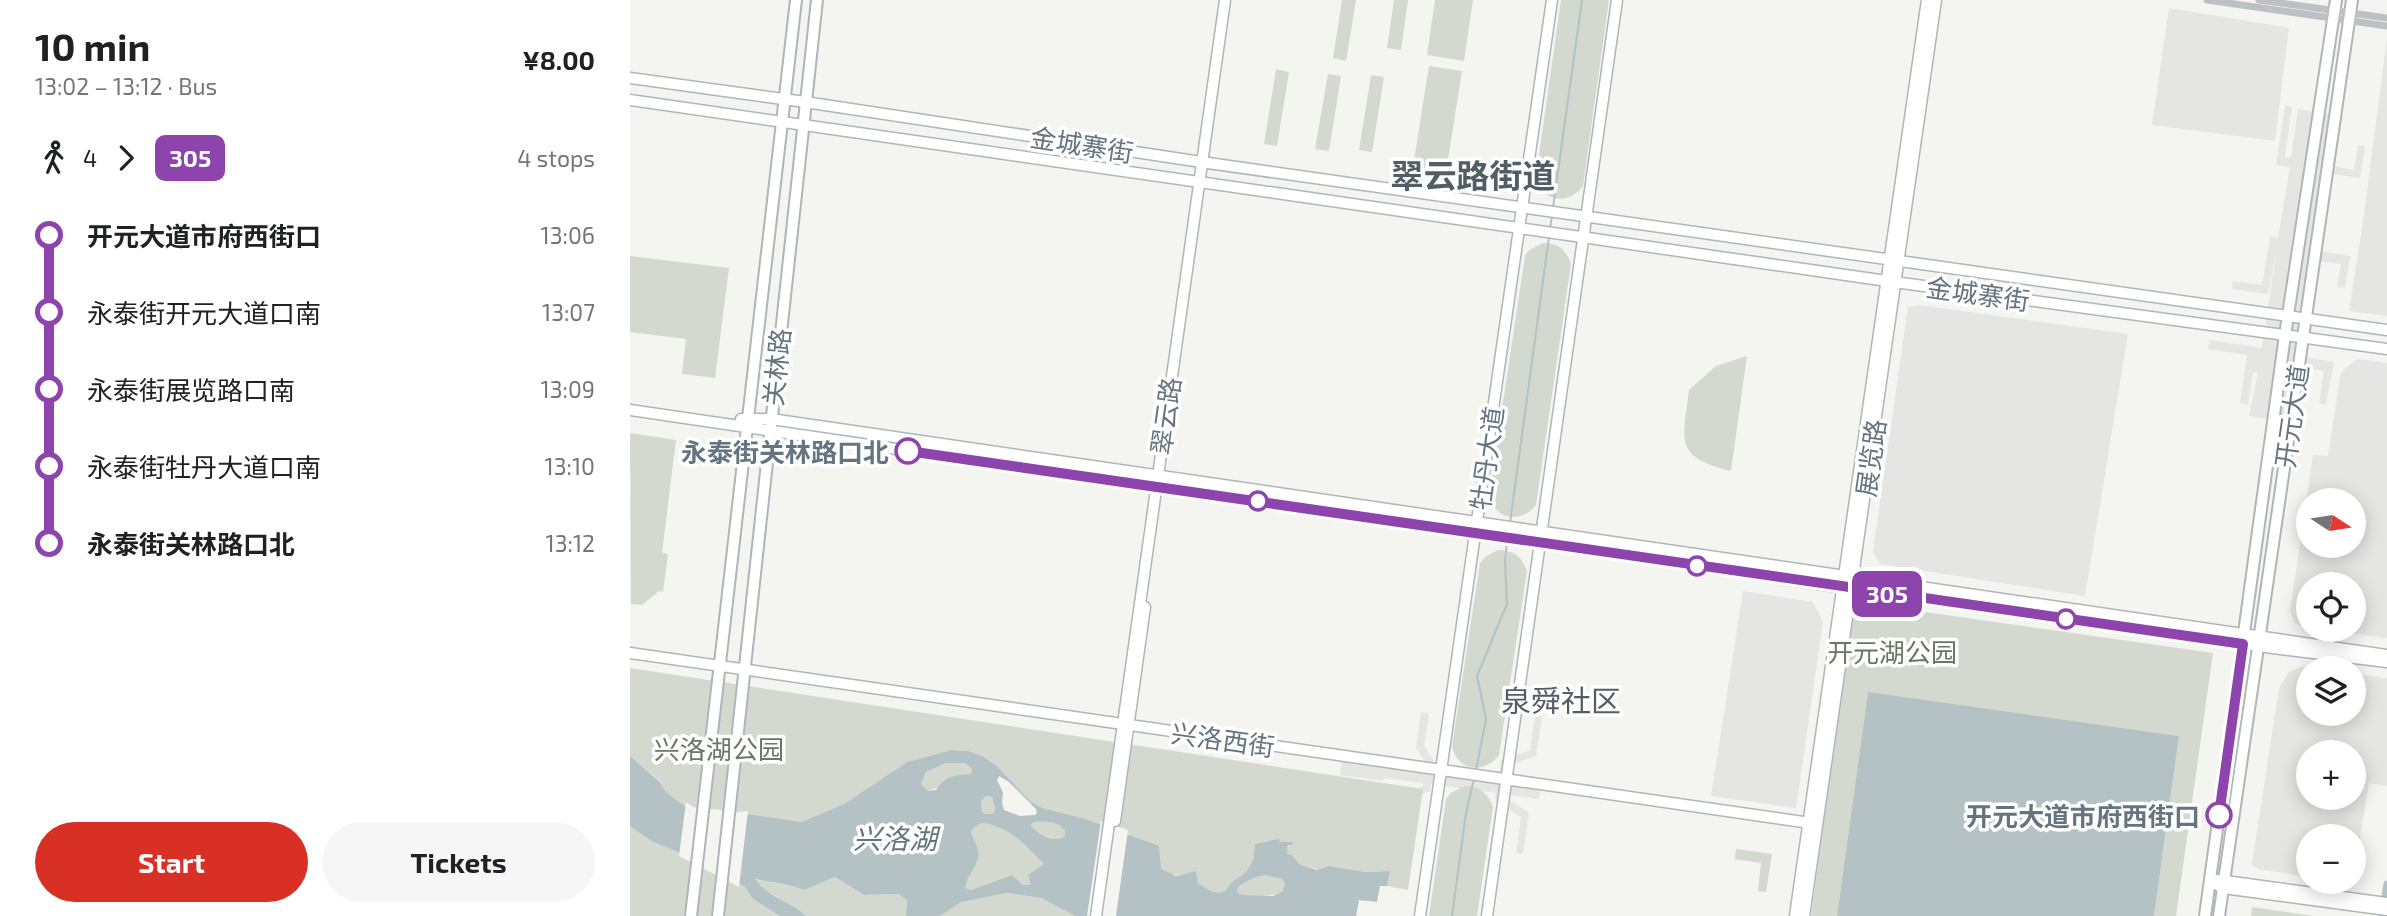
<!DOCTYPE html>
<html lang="en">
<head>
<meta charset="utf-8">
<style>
	body { margin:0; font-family:"Exo 2","Noto Sans SC",sans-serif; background:#f6f6f6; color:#202124; height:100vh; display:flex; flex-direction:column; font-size:26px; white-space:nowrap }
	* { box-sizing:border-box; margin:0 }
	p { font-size:23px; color:#757577 }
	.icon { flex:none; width:38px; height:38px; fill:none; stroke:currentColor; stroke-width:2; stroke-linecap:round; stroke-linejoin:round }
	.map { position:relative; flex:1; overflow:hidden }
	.side { display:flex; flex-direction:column; background:#fff; width:630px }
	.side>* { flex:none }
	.badge { padding:0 14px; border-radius:10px; font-size:24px; line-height:46px }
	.needle { width:46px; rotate:102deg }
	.controls { position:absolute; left:1666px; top:488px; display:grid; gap:14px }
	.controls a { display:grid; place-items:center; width:70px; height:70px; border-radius:50%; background:#fff; box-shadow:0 4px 18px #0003; font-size:35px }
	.map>.badge { position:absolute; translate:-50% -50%; box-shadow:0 0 0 4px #fff }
	.legs { display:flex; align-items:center; gap:10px; height:77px; padding:0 35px; font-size:23px }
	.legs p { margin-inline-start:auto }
	.headline { display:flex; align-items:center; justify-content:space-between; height:119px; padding:0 35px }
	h1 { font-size:38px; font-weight:700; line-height:52px }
	.action { display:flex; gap:14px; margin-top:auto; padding:14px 35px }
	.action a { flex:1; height:80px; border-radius:42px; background:#d93025; color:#fff; font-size:28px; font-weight:700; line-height:80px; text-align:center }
	.action a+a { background:#f6f6f6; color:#202124 }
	ul { padding:0 35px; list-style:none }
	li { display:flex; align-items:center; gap:24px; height:77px; font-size:26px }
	li i { display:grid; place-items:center; width:10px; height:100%; margin:0 9px; background:currentColor }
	li i::after { content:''; width:18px; height:18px; margin:-9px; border:5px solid; border-radius:50%; background:#fff }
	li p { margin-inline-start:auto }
	li:first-child i { background:linear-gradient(#0000 50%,currentColor 0) }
	li:last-child i { background:linear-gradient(currentColor 50%,#0000 0) }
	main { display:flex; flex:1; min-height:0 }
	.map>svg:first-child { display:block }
	.built { fill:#e5e6e4; fill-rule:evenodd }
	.green { fill:#d4d9d0 }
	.water { fill:#b4c1c5; fill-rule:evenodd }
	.pier { fill:#f4f4f0 }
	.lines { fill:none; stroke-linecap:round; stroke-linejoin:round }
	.stream { stroke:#b4c1c5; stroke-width:2 }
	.canal { stroke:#b4c1c5; stroke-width:7 }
	.secondary-casing { stroke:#afb5b9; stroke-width:13 }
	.primary-casing { stroke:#b0b5b8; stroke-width:14 }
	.street { stroke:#bdc1c4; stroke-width:7 }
	.secondary { stroke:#fff; stroke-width:10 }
	.primary { stroke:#fff; stroke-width:10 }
	.line-1-casing { stroke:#fff; stroke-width:16 }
	.line-1 { stroke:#8e44ad; stroke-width:10 }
	.stop-1-dot { fill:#fff; stroke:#8e44ad; stroke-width:3.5 }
	.labels { text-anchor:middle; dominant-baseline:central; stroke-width:7; stroke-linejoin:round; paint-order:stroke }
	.street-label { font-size:26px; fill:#647581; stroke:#fff }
	.stop-label { font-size:26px; font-weight:bold; fill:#647581; stroke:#fff; text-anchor:end }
	.park-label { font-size:26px; fill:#687862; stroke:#fff }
	.water-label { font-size:28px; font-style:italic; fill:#5f777f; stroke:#fff }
	.quarter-label { font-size:30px; fill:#515e66; stroke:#fff }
	.district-label { font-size:33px; font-weight:bold; fill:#515e66; stroke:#fff }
</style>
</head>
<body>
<main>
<section class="side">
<div class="headline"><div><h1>10 min</h1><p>13:02 – 13:12 · Bus</p></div><b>¥8.00</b></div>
<div class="legs"><svg class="icon" aria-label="walk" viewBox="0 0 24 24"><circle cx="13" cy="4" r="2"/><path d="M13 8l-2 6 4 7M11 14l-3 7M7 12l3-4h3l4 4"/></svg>4<svg class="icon" aria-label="forward" viewBox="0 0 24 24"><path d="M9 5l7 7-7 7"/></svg><b class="badge" style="background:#8e44ad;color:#fff">305</b><p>4 stops</p></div>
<ul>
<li><i style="color:#8e44ad"></i><b>开元大道市府西街口</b><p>13:06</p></li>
<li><i style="color:#8e44ad"></i><span>永泰街开元大道口南</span><p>13:07</p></li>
<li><i style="color:#8e44ad"></i><span>永泰街展览路口南</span><p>13:09</p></li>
<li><i style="color:#8e44ad"></i><span>永泰街牡丹大道口南</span><p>13:10</p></li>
<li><i style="color:#8e44ad"></i><b>永泰街关林路口北</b><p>13:12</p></li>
</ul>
<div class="action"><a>Start</a><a>Tickets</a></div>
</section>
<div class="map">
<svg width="1757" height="916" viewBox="0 0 1757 916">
	<rect width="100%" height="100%" fill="#f4f4f0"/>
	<g class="built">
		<polygon points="1539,8 1659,28 1645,141 1522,125"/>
		<polygon points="1757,37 1757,316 1719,311 1734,215"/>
		<polygon points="1655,105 1662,107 1655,157 1661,158 1668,109 1713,117 1703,166 1724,170 1728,145 1735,146 1730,178 1702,174 1690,251 1720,256 1715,288 1707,287 1711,264 1689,261 1674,357 1704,362 1696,405 1689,404 1694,371 1673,367 1665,423 1619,416 1628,373 1623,372 1618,405 1610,403 1617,355 1578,349 1580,340 1632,348 1647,246 1638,294 1602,289 1603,281 1632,285 1640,237 1648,238 1660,167 1646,165"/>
		<polygon points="1289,305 1498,334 1455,596 1250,564 1243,551 1278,307"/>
		<path d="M 1727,359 L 1757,363 L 1757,638 L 1692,630 L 1724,630 L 1724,584 L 1678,584 L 1678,628 L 1672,627 L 1665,623 L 1660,612 L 1683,455 L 1698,456 L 1711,372 ZM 1678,500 L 1724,500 L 1724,546 L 1678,546 Z"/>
		<polygon points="1113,591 1183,602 1193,622 1166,808 1081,796"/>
		<path d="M 1671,667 L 1682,668 L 1678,668 L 1678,714 L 1724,714 L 1724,674 L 1757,678 L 1757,786 L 1739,783 L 1724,874 L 1724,836 L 1678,836 L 1678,877 L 1628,869 L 1622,864 L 1649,688 L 1659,672 ZM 1678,752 L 1724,752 L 1724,798 L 1678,798 Z"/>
		<polygon points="791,712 799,713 794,746 804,761 804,765 869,774 871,760 900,750 905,716 912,717 906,756 878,766 876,775 912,781 909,799 874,794 874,796 899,813 893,854 886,853 891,817 865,800 866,793 801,784 800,791 771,802 765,797 793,786 793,783 754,778 753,781 710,775 713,751 796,764 786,748"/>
	</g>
	<g class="green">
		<polygon points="712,0 726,0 716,61 703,58"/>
		<polygon points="764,0 778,0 771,50 757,48"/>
		<polygon points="805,0 843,0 834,61 797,55"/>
		<path d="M 931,0 L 979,0 L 953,186 C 938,206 911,202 906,176 Z"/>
		<polygon points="799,66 832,71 816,172 783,167"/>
		<polygon points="646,69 659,72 647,146 634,144"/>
		<polygon points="698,74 711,76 699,151 685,149"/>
		<polygon points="741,75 754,77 742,152 729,150"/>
		<path d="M 913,243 C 928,243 936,250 941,264 L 906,505 C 891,524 864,520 859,495 L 895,256 L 899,250 Z"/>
		<polygon points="0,256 99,268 85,378 52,374 56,339 0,332"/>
		<path d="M 1117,356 L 1101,471 C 1043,457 1053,440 1059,390 L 1086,366 Z"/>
		<polygon points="0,433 46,440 32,553 38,554 33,592 29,591 12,605 1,604 1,606"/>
		<path d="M 868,550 C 883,550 892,557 897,571 L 869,755 C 854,775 827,771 822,746 L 850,563 L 855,557 Z"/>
		<polygon points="1224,602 1583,653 1546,916 1524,916 1549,736 1238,693 1207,916 1181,916"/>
		<path d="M 0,668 L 793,789 L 778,890 L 757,886 L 759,871 L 736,872 L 699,866 L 690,870 L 669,864 L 656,854 L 659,844 L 649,842 L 647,839 L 625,844 L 623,860 L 616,872 L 602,882 L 595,891 L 588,893 L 581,891 L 568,883 L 566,871 C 552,875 543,878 531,869 L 529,861 L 498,834 L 412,808 L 400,801 L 368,767 L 352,756 L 338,751 L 321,750 L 277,762 L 214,804 L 171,822 L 61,811 L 36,792 L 30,781 L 0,756 Z"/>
		<polygon points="316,763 335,763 342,769 341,775 298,791 291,784 296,772"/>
		<path d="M 834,786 C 849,786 858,793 863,807 L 847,916 L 799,916 L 816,799 L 821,793 Z"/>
		<polygon points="356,796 362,797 365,808 363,814 355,814 352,810 351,800"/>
		<path d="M 403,822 C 415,822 427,820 435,831 L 434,837 C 419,843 411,835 401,826 Z"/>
		<path d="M 352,823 C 379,826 396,846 415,864 L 401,885 L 393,885 L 382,875 L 340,890 L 334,888 C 336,875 352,863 348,849 C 346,843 342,839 341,832 L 344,827 Z"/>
		<polygon points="0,826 21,841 50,853 114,886 123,899 150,916 0,916"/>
		<polygon points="1106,849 1142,854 1136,892 1128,891 1131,863 1105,859"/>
		<path d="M 635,875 L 652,879 L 655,884 C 650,900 624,896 610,895 L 607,891 L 609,886 L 623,878 Z"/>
		<path d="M 205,877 L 234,895 L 268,894 L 277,900 L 276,916 L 176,916 C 159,900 139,897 123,879 C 141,883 156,883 174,890 Z"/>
		<polygon points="377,893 411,898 445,916 310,916 330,902"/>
		<polygon points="1622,907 1683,916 1621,916"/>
	</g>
	<g class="water">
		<polygon points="1238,692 1549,736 1524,916 1207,916"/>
		<path d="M 321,750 L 338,751 L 352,756 L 368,767 L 400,801 L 412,808 L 455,819 L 529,846 L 531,869 L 546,876 L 566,871 L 568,883 L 581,891 L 588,893 L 595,891 L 602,882 L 616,872 L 623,860 L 625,844 L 647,839 L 649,839 L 650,842 L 663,842 L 662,845 L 658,845 L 657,854 L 662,855 L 669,864 L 687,870 L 699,866 L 736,872 L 760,871 L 757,886 L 750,886 L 747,902 L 729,900 L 726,916 L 445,916 L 411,898 L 377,893 L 331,902 L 310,916 L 276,916 L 277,900 L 268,894 L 234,895 L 205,877 L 174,890 C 157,883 142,883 125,879 C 137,897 160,901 176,916 L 150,916 L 123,899 L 114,886 L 50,853 L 21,841 L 0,826 L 0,756 L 30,782 L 36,792 L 61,811 L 117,814 L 171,822 L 214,804 L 277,762 ZM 316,763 L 335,763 L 342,769 L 341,775 C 328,773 313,778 306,790 L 298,791 L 291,784 L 296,772 ZM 369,776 L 379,782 L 406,809 L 407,813 L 405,815 L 390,816 L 374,810 L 372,804 L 373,792 L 367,780 ZM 356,796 L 362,797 L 365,808 L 363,814 L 355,814 L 352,811 L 351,801 ZM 403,822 C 415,822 427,820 435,831 L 434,837 C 420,843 411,835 401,826 ZM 352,823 C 379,826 396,846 414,864 L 398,875 L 401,885 L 393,885 L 382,875 L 341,890 L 335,888 C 336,875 352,864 348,849 C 346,843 343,839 341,832 L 344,827 ZM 635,875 L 652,879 L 655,884 L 652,891 L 643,896 L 610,895 L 607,891 L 609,886 L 623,878 Z"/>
	</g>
	<g class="pier">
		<polygon points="56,802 63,807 108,812 118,811 109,887 49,856"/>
		<polygon points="471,821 498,830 486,916 457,916"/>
	</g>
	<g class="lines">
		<g class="stream">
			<polyline points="923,207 952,0"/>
			<polyline points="920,228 922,216"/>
			<polyline points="880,523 919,237"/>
			<polyline points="846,770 856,719 847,676 877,604 875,561 877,542"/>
			<polyline points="822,916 836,813 844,779"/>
		</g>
		<polyline class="canal" points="1752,916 1757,884"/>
		<g class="secondary-casing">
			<g id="secondary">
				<polyline points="0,78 175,102 578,163 1757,330"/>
				<polyline points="0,100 1257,281 1757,349"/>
				<polyline points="0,410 1222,589 1643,648 1757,662"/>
				<polyline points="111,419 141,419 1757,655"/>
				<polyline points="0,653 1187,824"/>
				<polyline points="485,821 515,607"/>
				<polyline points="1588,880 1757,903"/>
				<polyline points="1580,881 1593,888 1757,910"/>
				<polyline points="466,916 595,0"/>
				<polyline points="790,916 922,0"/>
				<polyline points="857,916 987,0"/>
				<polyline points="1165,916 1297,0"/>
				<polyline points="1174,916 1306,0"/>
			</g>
		</g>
		<g class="primary-casing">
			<g id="primary">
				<polyline points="61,916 166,0"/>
				<polyline points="88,916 187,0"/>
				<polyline points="1575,916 1655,335 1706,0"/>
				<polyline points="1589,916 1722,0"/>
			</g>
		</g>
		<g class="street">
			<polyline points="1577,0 1757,26"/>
			<polyline points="1629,0 1757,18"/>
		</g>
		<use href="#secondary" class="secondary"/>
		<use href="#primary" class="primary"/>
	</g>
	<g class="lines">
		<g class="line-1-casing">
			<polyline id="line-1" points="278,451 1613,644 1589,815"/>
		</g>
		<use href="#line-1" class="line-1"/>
	</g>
	<g class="stop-1-dot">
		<circle cx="278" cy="451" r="12"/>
		<circle cx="628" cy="501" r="9"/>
		<circle cx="1067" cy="566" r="9"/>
		<circle cx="1436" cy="619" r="9"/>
		<circle cx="1589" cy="815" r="12"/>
	</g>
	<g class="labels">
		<g class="street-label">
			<text transform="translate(452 144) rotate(9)">金城寨街</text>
			<text transform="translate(1348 293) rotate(8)">金城寨街</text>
			<text transform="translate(146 367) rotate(-84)">关林路</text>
			<text transform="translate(535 416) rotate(-82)">翠云路</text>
			<text transform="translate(1661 416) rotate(-82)">开元大道</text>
			<text transform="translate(856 458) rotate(-82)">牡丹大道</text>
			<text transform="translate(1240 458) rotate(-82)">展览路</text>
			<text transform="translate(593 739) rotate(8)">兴洛西街</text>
		</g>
		<g class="stop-label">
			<text x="259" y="451">永泰街关林路口北</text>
			<text x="1570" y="815">开元大道市府西街口</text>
		</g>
		<g class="park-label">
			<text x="1262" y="651">开元湖公园</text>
			<text x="89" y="748">兴洛湖公园</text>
		</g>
		<g class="water-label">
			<text x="265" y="838">兴洛湖</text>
		</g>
		<g class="quarter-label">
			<text x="931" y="700">泉舜社区</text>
		</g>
		<g class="district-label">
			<text x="843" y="175">翠云路街道</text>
		</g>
	</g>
</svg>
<div class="controls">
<a><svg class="needle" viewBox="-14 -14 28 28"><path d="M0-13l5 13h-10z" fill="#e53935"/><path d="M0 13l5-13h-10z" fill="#757577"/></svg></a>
<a><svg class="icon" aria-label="locate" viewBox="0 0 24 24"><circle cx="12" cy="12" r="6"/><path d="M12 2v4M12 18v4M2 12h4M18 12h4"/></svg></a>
<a><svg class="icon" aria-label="layers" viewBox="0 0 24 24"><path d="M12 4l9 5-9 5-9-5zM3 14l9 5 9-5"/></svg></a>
<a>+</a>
<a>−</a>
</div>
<b class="badge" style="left:1257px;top:594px;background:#8e44ad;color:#fff">305</b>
</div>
</main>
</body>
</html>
